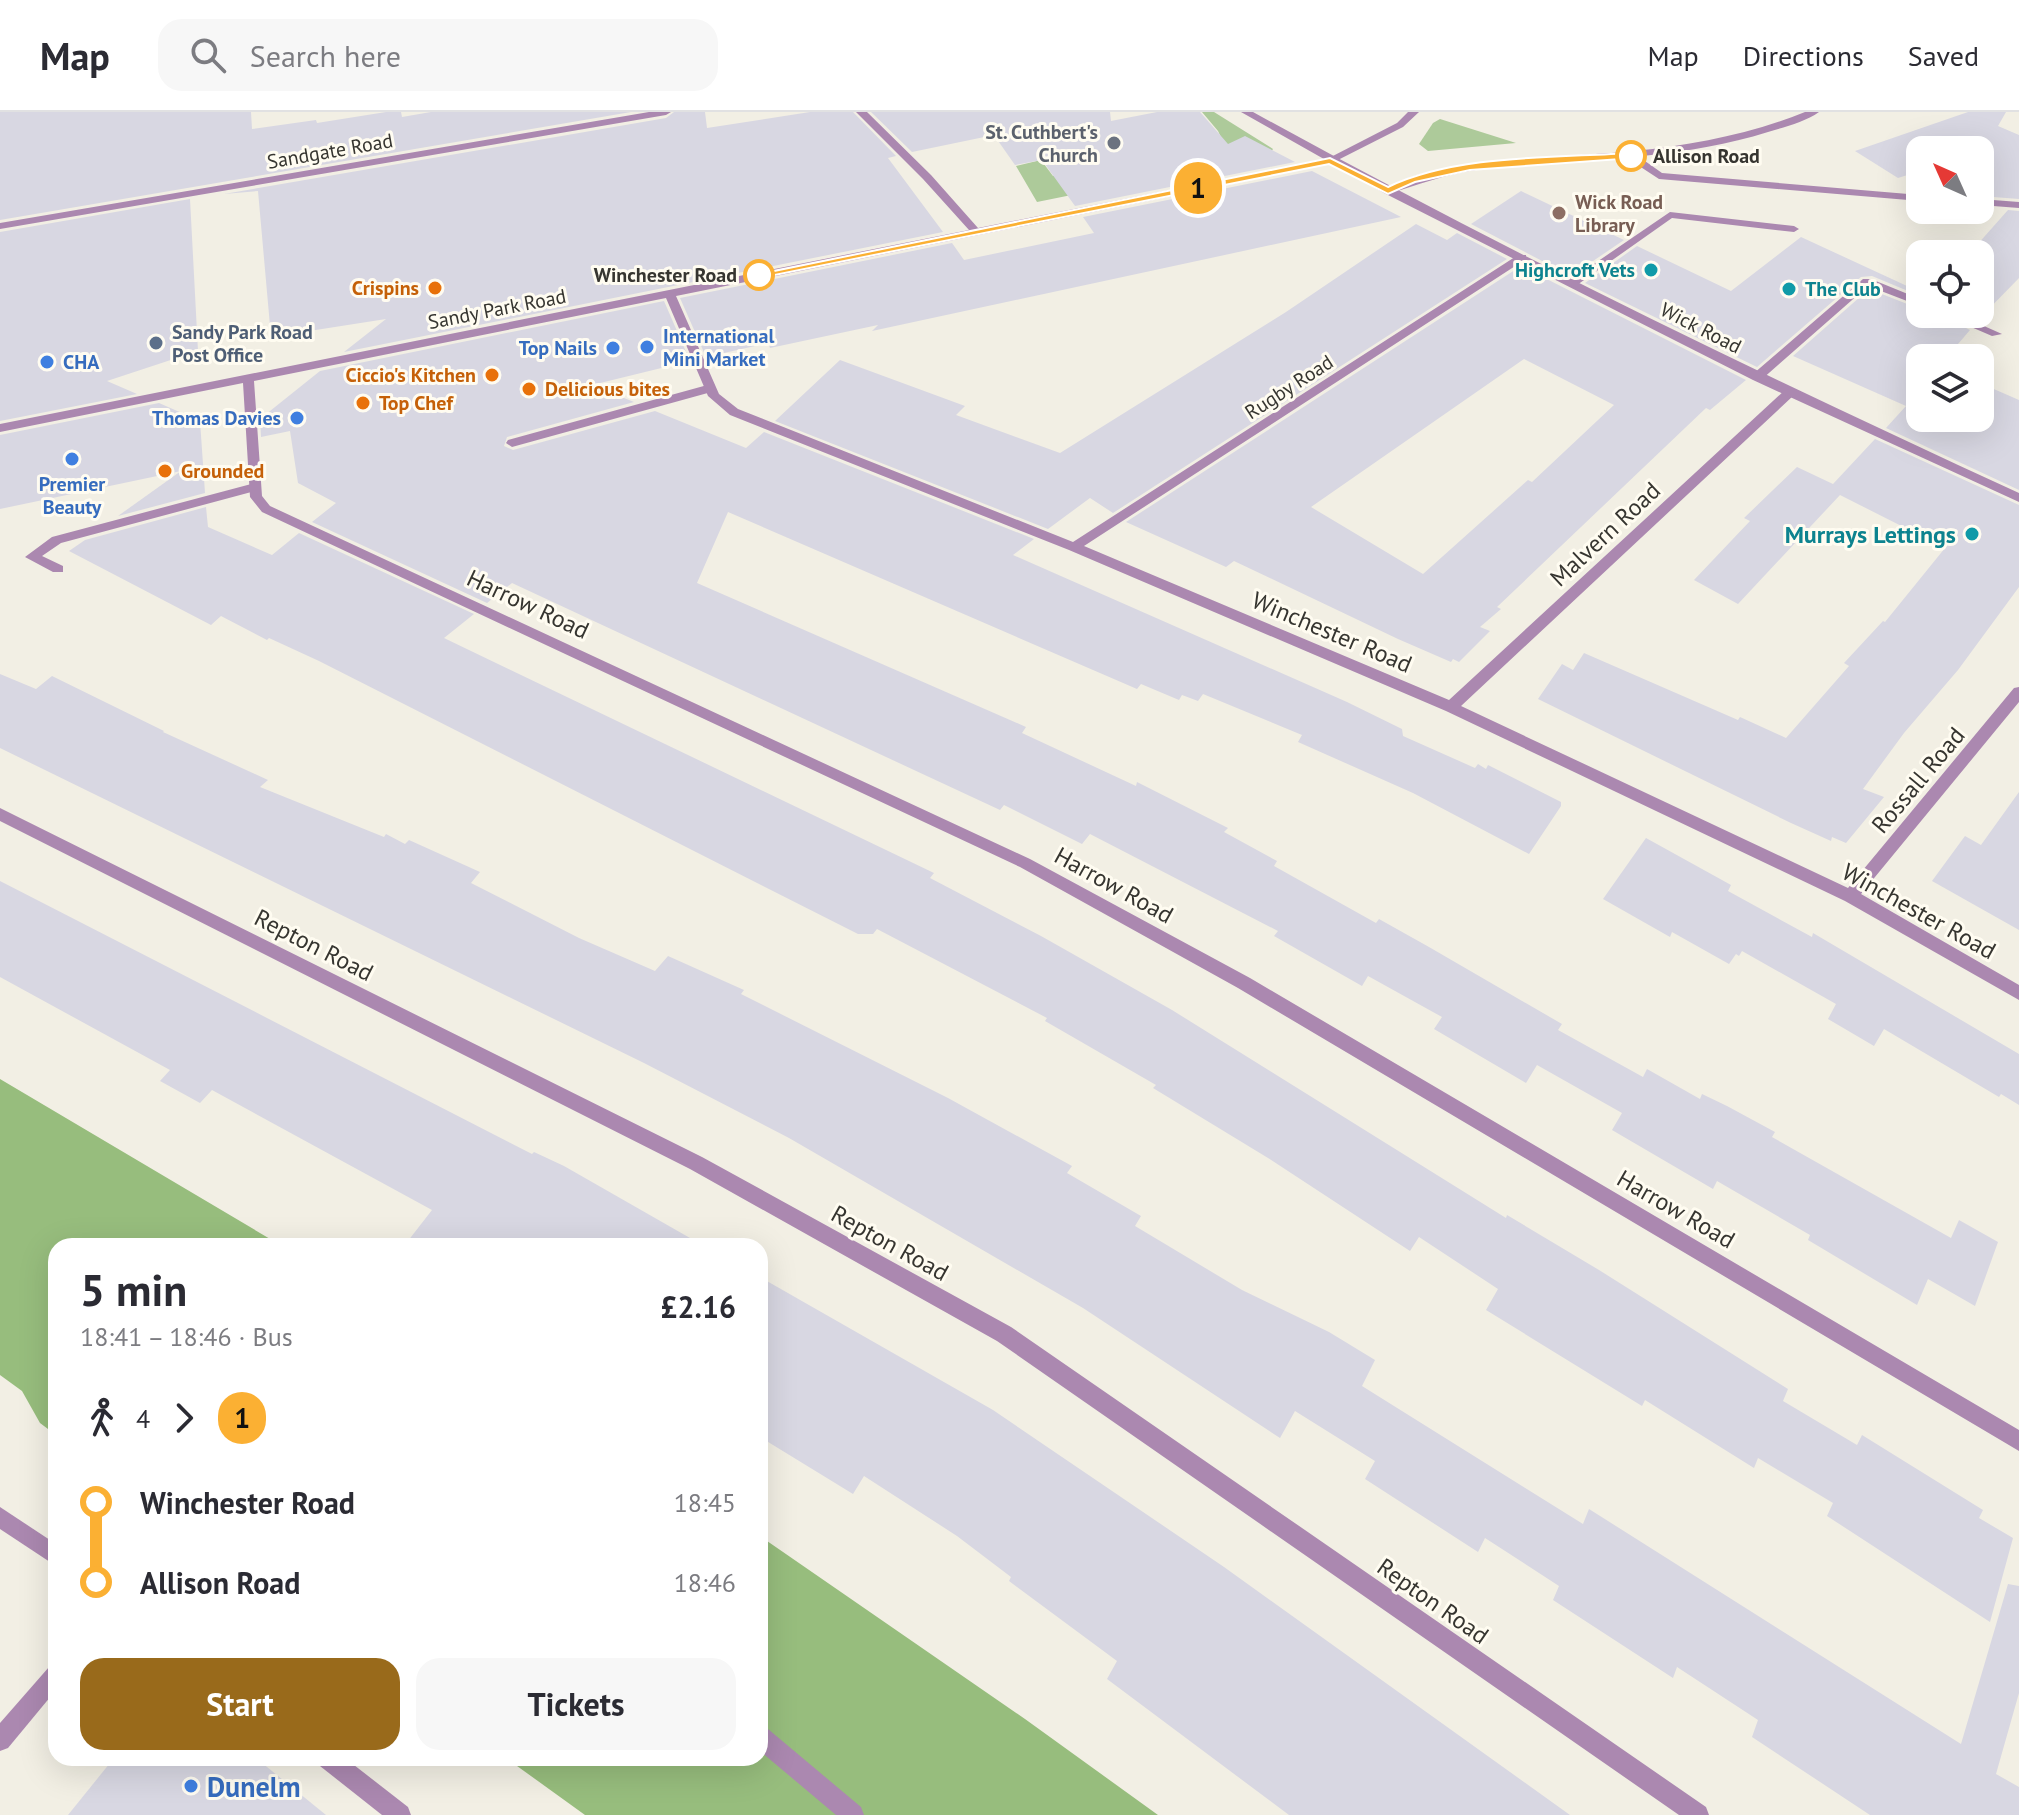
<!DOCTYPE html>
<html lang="en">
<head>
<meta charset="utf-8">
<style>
	body { margin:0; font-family:"PT Sans",sans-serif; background:#f7f7f7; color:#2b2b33; height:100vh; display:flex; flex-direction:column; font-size:30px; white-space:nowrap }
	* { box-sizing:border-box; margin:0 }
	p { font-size:26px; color:#7c7c81 }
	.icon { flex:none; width:44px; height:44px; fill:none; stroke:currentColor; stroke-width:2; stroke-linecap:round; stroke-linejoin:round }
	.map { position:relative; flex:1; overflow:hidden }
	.drawer { position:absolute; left:48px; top:1126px; width:720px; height:528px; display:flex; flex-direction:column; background:#fff; border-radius:24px; box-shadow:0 8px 32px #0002 }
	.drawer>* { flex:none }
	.badge { padding:0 16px; border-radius:26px; font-size:28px; line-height:52px }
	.needle { width:52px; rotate:315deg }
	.controls { position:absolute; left:1906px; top:24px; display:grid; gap:16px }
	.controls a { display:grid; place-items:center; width:88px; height:88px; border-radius:16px; background:#fff; box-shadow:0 8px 32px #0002; font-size:40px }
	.map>.badge { position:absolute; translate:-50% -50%; box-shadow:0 0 0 4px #fff }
	.legs { display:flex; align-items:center; gap:12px; height:88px; padding:0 32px; font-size:26px }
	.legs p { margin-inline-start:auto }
	.overview { display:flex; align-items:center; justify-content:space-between; height:136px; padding:0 32px }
	h1 { font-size:44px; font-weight:600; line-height:60px }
	.primary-button { display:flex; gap:16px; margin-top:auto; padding:16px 32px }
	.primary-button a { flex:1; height:92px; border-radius:24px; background:#996a1b; color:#fff; font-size:32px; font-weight:600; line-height:92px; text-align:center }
	.primary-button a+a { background:#f7f7f7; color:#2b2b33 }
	ul { padding:0 32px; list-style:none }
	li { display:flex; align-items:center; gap:28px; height:80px; font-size:30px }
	li i { display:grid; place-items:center; width:12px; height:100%; margin:0 10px; background:currentColor }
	li i::after { content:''; width:20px; height:20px; margin:-10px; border:6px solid; border-radius:50%; background:#fff }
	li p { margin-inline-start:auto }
	li:first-child i { background:linear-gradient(#0000 50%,currentColor 0) }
	li:last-child i { background:linear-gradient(currentColor 50%,#0000 0) }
	header { display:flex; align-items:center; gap:48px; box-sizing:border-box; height:112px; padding:0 40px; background:#fff; border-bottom:2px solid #e1e1e2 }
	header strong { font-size:38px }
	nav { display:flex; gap:44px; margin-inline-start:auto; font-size:28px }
	.search { width:560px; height:72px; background:#f7f7f7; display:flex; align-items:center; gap:20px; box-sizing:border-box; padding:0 28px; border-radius:24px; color:#7c7c81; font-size:30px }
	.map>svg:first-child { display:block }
	.green { fill:#adca9a }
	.forest { fill:#97bd7d }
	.building { fill:#d8d7e2; fill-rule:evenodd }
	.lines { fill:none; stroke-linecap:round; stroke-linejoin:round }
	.service { fill:#ab88b0; fill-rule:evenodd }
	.minor { fill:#ab88b0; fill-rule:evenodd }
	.tertiary { fill:#ab88b0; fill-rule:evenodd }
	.line-1 { fill:#fbb033; stroke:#fff; stroke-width:2 }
	.worship-dot { fill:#6b7280; stroke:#fffcf1; stroke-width:3 }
	.stop-1-dot { fill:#fff; stroke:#fbb033; stroke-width:4 }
	.education-dot { fill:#8d6e63; stroke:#fffcf1; stroke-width:3 }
	.culture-dot { fill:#0f9aa8; stroke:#fffcf1; stroke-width:3 }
	.food-dot { fill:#e8710a; stroke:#fffcf1; stroke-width:3 }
	.service-dot { fill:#5c6f8a; stroke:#fffcf1; stroke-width:3 }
	.shop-dot { fill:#3f7fe0; stroke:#fffcf1; stroke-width:3 }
	.labels { text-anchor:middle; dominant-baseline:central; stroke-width:6; stroke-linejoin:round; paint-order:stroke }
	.far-worship-label { font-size:20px; font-weight:bold; fill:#5b616d; stroke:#fffcf1; text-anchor:end }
	.far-street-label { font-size:20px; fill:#363530; stroke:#fffcf1 }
	.far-stop-label { font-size:20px; font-weight:bold; fill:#363530; stroke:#fffcf1; text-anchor:start }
	.far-education-label { font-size:20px; font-weight:bold; fill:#785e54; stroke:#fffcf1; text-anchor:start }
	.far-culture-label { font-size:20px; font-weight:bold; fill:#0d838f; stroke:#fffcf1; text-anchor:end }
	.far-food-label { font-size:20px; font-weight:bold; fill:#c56008; stroke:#fffcf1; text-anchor:start }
	.far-service-label { font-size:20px; font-weight:bold; fill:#4e5e75; stroke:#fffcf1; text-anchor:start }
	.far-shop-label { font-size:20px; font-weight:bold; fill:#366cbe; stroke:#fffcf1; text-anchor:start }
	.street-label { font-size:24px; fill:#363530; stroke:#fffcf1 }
	.culture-label { font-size:24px; font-weight:bold; fill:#0d838f; stroke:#fffcf1; text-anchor:end }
	.near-shop-label { font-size:28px; font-weight:bold; fill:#366cbe; stroke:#fffcf1; text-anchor:start }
</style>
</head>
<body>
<header>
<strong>Map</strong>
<div class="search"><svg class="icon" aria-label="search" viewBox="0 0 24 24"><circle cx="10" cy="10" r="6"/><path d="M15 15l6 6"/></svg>Search here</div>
<nav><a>Map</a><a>Directions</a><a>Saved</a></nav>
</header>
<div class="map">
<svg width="2019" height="1703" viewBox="0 0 2019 1703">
	<rect width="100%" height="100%" fill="#f2efe4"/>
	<g class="green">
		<polygon points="1202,0 1214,0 1273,37 1269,43 1037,90 1016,54 1041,48 1053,64 1224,31 1218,19"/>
		<polygon points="1440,7 1516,31 1428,39 1419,32 1433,11"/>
	</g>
	<g class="forest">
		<polygon points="0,967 282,1134 56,1134 56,1323 40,1311 22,1279 0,1263"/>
		<polygon points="760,1424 1025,1607 1158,1703 585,1703 506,1646 760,1646"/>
	</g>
	<g class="building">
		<polygon points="0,0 251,0 252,17 316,8 317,11 386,0 401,0 402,5 431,0 631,0 0,108"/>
		<polygon points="674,0 705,0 707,16 810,0 853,0 896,44 888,46 943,120 344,240 386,207 271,225 258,79 224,82 666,6"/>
		<polygon points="871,0 1110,0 1111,9 1157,0 1200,0 1228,32 1245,24 1295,50 1075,94 1042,48 1015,53 994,23 912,40"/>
		<polygon points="1968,0 2006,0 1998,14 2019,23 2019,87 1980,84 1980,38 1920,38 1920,59 1898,66 1855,39"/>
		<polygon points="1312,59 1401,105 872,219 878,213 770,236 768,231 706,245 680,186 952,131 964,148 1094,121 1083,105"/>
		<polygon points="1521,79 1624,128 1571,164 1471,112"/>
		<polygon points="190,87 198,239 107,269 137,282 0,309 0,120"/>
		<polygon points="2008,98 2019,99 2019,166 1978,208 1964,202 1980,202 1980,142 1969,142"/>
		<polygon points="1416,112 1447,128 1457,121 1507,147 1113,401 1090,386 1048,417 775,309 840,248 965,294 956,303 1060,341 1286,200"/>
		<polygon points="1801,125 1920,180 1920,184 1872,164 1861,165 1757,255 1585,171 1637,134 1731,179"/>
		<path d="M 1521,154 L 1746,268 L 1710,298 L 1706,296 L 1497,495 L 1501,497 L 1480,515 L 1490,519 L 1459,550 L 1453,547 L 1451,550 L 1398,527 L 1234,449 L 1226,455 L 1126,410 ZM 1524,247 L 1614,293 L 1532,370 L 1528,368 L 1423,462 L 1311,395 Z"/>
		<polygon points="1869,177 1920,197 1920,202 1938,202 1970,218 1946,246 1920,246 1920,306 1980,306 1980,271 2019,288 2019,378 1886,316 1906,294 1793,244"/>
		<polygon points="664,189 690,249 592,273 634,290 507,325 504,334 513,338 655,299 746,336 764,320 1034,427 1013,443 1347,590 1402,617 1403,624 1475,656 1478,652 1486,657 1488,653 1561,690 1561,694 1529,742 1413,681 1298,630 1302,623 1203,582 1198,589 1182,583 1179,588 1141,572 1137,577 728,400 697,471 1026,615 1022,621 1136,674 1137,670 1228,716 1224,720 1277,749 1274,754 1376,811 1379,807 1429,835 1562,912 1558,918 1643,965 1647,957 1700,987 1702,982 1727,994 1775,1020 1772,1025 1951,1126 1959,1108 1998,1130 1975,1194 1928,1167 1917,1193 1808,1128 1810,1123 1717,1069 1713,1077 1612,1018 1622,1001 1537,953 1526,971 1434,917 1442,905 1368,864 1362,874 1274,824 1278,819 1090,722 1082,732 1004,693 1000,698 512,471 487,491 312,410 336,391 298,371 290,319 261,325 260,307 320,259"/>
		<polygon points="159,291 200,309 205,381 118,404 181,359 0,397 0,323"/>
		<polygon points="1875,327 2019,393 2019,475 1958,558 1904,621 1863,677 1884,685 1846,731 1832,725 1831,729 1791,711 1538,587 1562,552 1573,558 1584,541 1738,608 1740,605 1786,626 1849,554 1844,551 1883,509 1885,510 1945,436 1840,383 1738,492 1694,468 1750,409 1744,406 1797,355 1833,372"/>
		<polygon points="206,395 208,415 272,443 299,421 474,502 444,526 934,761 930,766 1041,824 1172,898 1506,1106 1507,1103 1599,1158 1788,1277 1783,1289 1857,1333 1862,1323 1983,1398 1979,1406 2013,1426 1990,1510 1827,1404 1833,1391 1758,1346 1754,1356 1645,1288 1642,1294 1486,1198 1498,1177 1419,1125 1410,1139 1268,1046 1153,976 1156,973 1045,909 1047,906 877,817 873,822 858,822 319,549 269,526 267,528 221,504 211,513 69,439 85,428"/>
		<polygon points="0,562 36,577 52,564 164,619 163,620 268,668 260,675 384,725 386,722 405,732 409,728 480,760 471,771 579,826 655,859 668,844 744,878 741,882 948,986 1072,1054 1067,1061 1141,1104 1135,1114 1242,1178 1329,1220 1375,1248 1362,1274 1583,1412 1589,1397 1961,1632 2008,1472 2019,1474 2019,1581 1996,1662 2019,1675 2019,1703 1870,1703 1752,1625 1758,1608 1677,1555 1673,1566 1553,1488 1559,1474 1485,1426 1478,1440 1365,1367 1375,1349 1295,1299 1280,1326 1083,1196 789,1026 644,951 0,636"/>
		<polygon points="2019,680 2019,818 1932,769 1965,724 1981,733"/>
		<polygon points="1646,726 1731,773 1728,779 1812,825 1813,821 2019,942 2019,993 2001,982 1999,985 1884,917 1874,934 1828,907 1836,892 1742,839 1739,844 1736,842 1729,852 1672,820 1670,825 1603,787"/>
		<polygon points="0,769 532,1042 534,1040 564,1054 704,1134 404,1134 432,1098 212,978 200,991 160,969 170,958 0,865"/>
		<polygon points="760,1165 993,1298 1224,1455 1570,1703 1289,1703 1107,1567 1117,1549 1009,1469 1011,1465 957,1424 864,1364 853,1382 760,1325"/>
		<polygon points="114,1646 256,1646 326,1703 68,1703"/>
	</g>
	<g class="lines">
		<g class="service">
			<polygon points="1627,42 1635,42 1662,61 1920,83 1920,89 1659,67 1627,46"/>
			<polygon points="1980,87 2019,90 2019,96 1980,93"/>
			<polygon points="1670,100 1794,114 1799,117 1794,120 1672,106 1577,173 1569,173 1569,169"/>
			<polygon points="711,272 715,273 715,279 512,335 506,331 508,328"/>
			<polygon points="255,371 259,372 259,378 61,431 42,444 63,454 63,460 53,460 25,445 52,425"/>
			<polygon points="0,1395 56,1432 56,1454 0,1417"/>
			<polygon points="56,1551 56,1578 8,1636 0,1639 0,1611 49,1555"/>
			<polygon points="760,1614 768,1617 861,1695 864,1703 836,1703 760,1639"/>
			<polygon points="317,1646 345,1646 408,1695 411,1703 382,1703 320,1654"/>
		</g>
		<g class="minor">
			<polygon points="649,0 671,0 666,3 0,117 0,111"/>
			<polygon points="856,0 867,0 931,63 978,116 1327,47 1397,11 1408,0 1419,0 1403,15 1330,52 676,184 719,282 738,297 1073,430 1518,143 1526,143 1526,147 1084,434 1449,588 1785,278 1793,278 1793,284 1461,594 1848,776 2014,576 2019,575 2019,590 1861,782 2019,873 2019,888 1845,789 1446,599 1069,438 730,303 708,284 666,186 254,269 262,384 270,394 1030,747 1250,866 2019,1318 2019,1339 1238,876 1020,755 262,400 250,385 243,271 0,320 0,312 969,118 923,67"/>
			<path d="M 1805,0 L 1819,0 C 1805,10 1785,15 1768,20 C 1673,50 1574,46 1476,58 C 1445,62 1418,73 1388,82 L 1383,79 C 1430,44 1572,46 1634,39 C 1693,33 1750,22 1805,0 Z"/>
			<polygon points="1863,167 1871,167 1920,187 1920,194 1868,174 1761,268 1753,268 1753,262"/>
			<polygon points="1941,202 1957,202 2002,222 1992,224"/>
			<polygon points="0,696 702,1045 1011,1215 1706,1695 1709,1703 1679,1703 997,1229 690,1057 0,709"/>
		</g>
		<path class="tertiary" d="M 1241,0 L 1253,0 C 1503,138 1760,262 2019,381 L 2019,390 L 1753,268 L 1384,81 Z"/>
	</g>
	<path class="line-1" d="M 1631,41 L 1635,46 L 1470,58 L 1415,70 L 1388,82 L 1329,52 L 759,166 L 754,163 L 1330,46 L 1388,75 C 1457,42 1556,46 1631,41 Z"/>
	<circle class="worship-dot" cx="1114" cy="31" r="8"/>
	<g class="stop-1-dot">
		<circle cx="1631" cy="44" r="14"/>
		<circle cx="759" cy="163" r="14"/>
	</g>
	<circle class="education-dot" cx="1559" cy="101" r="8"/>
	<g class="culture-dot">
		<circle cx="1651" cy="158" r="8"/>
		<circle cx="1789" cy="177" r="8"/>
		<circle cx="1972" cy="422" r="8"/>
	</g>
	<g class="food-dot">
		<circle cx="435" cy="176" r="8"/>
		<circle cx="492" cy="263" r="8"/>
		<circle cx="529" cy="277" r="8"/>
		<circle cx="363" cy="291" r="8"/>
		<circle cx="165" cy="359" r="8"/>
	</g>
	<circle class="service-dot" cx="156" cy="231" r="8"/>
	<g class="shop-dot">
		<circle cx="647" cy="235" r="8"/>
		<circle cx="613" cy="236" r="8"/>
		<circle cx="47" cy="250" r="8"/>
		<circle cx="297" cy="306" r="8"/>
		<circle cx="72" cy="347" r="8"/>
		<circle cx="191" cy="1674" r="8"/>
	</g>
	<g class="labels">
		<g class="far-worship-label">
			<text x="1098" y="20">St. Cuthbert's<tspan x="1098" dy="23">Church</tspan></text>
		</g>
		<g class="far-street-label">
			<text transform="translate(330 39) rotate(-10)">Sandgate Road</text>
			<text transform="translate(497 197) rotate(-11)">Sandy Park Road</text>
			<text transform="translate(1701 216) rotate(27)">Wick Road</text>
			<text transform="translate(1289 275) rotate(-33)">Rugby Road</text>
		</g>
		<g class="far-stop-label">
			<text x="1653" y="44">Allison Road</text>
			<text x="737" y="163" text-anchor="end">Winchester Road</text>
		</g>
		<g class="far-education-label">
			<text x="1575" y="90">Wick Road<tspan x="1575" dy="23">Library</tspan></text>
		</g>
		<g class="far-culture-label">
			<text x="1635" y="158">Highcroft Vets</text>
			<text x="1805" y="177" text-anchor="start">The Club</text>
		</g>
		<g class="far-food-label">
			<text x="419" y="176" text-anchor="end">Crispins</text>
			<text x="476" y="263" text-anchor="end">Ciccio's Kitchen</text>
			<text x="545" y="277">Delicious bites</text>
			<text x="379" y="291">Top Chef</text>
			<text x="181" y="359">Grounded</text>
		</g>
		<g class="far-service-label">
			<text x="172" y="220">Sandy Park Road<tspan x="172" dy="23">Post Office</tspan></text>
		</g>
		<g class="far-shop-label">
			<text x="663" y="224">International<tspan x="663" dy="23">Mini Market</tspan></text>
			<text x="597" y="236" text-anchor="end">Top Nails</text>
			<text x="63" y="250">CHA</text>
			<text x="281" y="306" text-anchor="end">Thomas Davies</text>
			<text x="72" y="372" text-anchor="middle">Premier<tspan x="72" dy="23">Beauty</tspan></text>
		</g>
		<g class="street-label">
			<text transform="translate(1605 422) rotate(-43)">Malvern Road</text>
			<text transform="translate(528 492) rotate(25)">Harrow Road</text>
			<text transform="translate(1332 520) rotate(23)">Winchester Road</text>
			<text transform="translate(1918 668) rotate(-50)">Rossall Road</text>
			<text transform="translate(1114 773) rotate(29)">Harrow Road</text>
			<text transform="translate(1919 799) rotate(29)">Winchester Road</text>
			<text transform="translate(314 833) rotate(27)">Repton Road</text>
			<text transform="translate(1676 1097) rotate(30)">Harrow Road</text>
			<text transform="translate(890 1131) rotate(29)">Repton Road</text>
			<text transform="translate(1433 1489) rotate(35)">Repton Road</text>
		</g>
		<g class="culture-label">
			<text x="1956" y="422">Murrays Lettings</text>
		</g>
		<g class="near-shop-label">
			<text x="207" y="1674">Dunelm</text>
		</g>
	</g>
</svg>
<div class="controls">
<a><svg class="needle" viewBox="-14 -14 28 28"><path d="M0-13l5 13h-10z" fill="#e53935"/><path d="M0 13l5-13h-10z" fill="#7c7c81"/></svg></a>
<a><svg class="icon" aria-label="locate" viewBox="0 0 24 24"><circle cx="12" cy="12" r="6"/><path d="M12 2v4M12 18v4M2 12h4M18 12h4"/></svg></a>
<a><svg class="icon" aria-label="layers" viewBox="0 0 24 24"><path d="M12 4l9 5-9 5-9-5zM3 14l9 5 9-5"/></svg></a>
</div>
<b class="badge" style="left:1198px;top:76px;background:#fbb033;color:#111">1</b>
<section class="drawer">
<div class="overview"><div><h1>5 min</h1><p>18:41 – 18:46 · Bus</p></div><b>£2.16</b></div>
<div class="legs"><svg class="icon" aria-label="walk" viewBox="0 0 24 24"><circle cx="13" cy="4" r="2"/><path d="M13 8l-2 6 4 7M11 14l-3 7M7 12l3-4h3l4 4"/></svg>4<svg class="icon" aria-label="forward" viewBox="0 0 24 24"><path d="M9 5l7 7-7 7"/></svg><b class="badge" style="background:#fbb033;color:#111">1</b></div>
<ul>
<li><i style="color:#fbb033"></i><b>Winchester Road</b><p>18:45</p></li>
<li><i style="color:#fbb033"></i><b>Allison Road</b><p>18:46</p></li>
</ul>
<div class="primary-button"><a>Start</a><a>Tickets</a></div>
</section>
</div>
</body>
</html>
